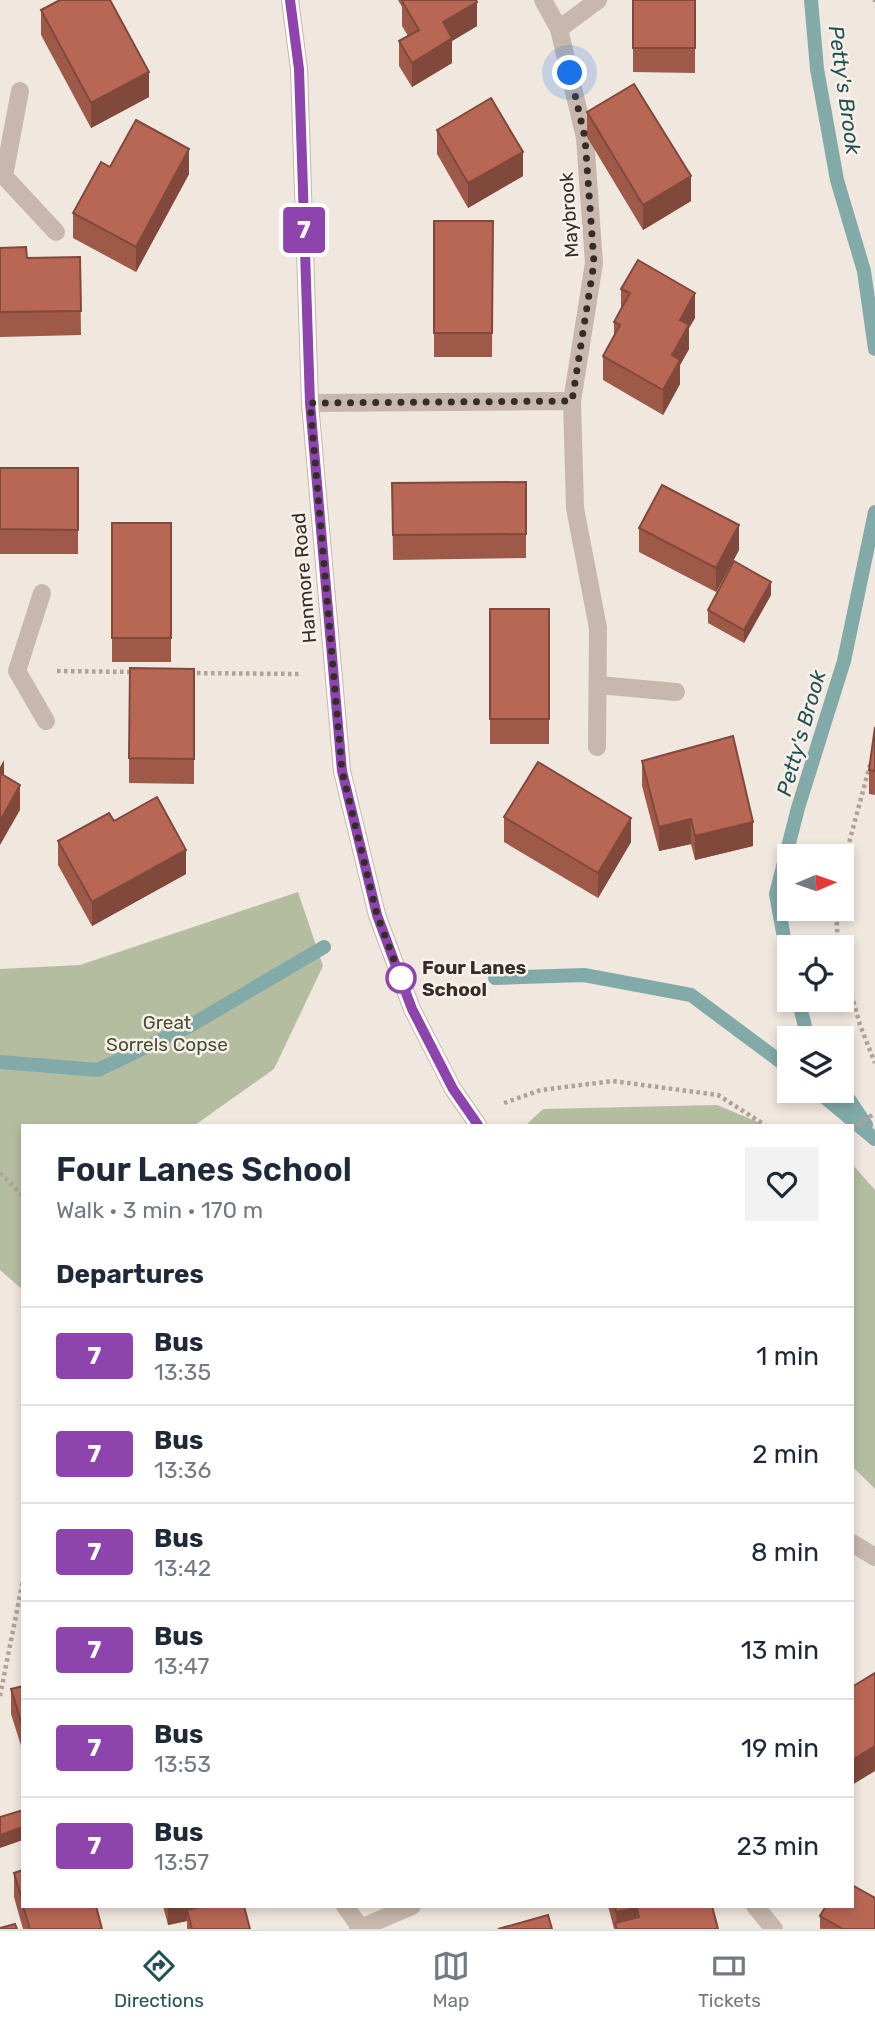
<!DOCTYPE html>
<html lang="en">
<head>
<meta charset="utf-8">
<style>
	body { margin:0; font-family:Rubik,sans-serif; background:#f2f2f3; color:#1f2937; height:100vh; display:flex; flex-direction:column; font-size:26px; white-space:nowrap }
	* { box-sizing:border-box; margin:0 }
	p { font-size:23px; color:#747a83 }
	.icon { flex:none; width:38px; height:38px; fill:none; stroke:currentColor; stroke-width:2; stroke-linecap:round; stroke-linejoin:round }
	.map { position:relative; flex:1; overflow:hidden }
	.drawer { position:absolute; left:21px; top:1124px; width:833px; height:784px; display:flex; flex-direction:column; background:#fff; border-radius:0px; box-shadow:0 4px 10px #0003 }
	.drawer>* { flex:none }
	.badge { padding:0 14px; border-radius:5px; font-size:24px; line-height:46px }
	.needle { width:46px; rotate:88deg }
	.buttons { position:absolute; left:777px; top:844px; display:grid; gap:14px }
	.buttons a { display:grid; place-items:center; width:77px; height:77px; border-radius:0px; background:#fff; box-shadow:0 4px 10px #0003; font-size:35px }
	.you { position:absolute; width:35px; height:35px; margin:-18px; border:5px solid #fff; border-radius:50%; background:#1a73e8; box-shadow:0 0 0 10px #1a73e833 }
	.map>.badge { position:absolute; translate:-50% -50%; box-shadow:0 0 0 4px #fff }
	h2 { padding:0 35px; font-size:26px; line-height:63px }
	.round { display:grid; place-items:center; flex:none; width:74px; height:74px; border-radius:0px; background:#f2f2f3 }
	.head { display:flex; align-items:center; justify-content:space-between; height:119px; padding:0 35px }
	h1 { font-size:33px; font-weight:600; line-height:52px }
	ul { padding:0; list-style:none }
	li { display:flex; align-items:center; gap:21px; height:98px; padding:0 35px; border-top:2px solid #e0e1e3 }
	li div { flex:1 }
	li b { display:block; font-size:26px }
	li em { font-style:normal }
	li .badge { min-width:77px; font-weight:700; text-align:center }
	.dock { display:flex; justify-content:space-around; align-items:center; height:98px; border-top:2px solid #e0e1e3; background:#fff; font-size:19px; color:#747a83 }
	.dock a { display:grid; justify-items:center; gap:4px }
	.dock .on { color:#245253 }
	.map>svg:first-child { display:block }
	.green { fill:#b5bda1 }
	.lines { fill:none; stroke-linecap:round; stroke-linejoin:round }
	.stream { stroke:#81aaa9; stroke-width:14 }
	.path { stroke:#b2a197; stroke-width:4.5; stroke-dasharray:3.5 3.5; stroke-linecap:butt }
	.minor { stroke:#c7b7ac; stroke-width:18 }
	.tertiary { stroke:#c7b7ac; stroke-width:18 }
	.wall { fill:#9e5949 }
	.shaded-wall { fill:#81483c }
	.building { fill:#b86755; stroke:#81483c; stroke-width:2 }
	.line-casing { stroke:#fff; stroke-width:16 }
	.line { stroke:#8e44ad; stroke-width:10 }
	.walk { stroke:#362d2a; stroke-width:7; stroke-dasharray:0 12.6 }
	.stop-dot { fill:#fff; stroke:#8e44ad; stroke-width:3.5 }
	.labels { text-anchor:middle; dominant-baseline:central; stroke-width:5; stroke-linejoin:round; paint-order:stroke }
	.street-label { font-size:19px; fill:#362d2a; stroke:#f8f1eb }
	.stop-label { font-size:19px; font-weight:bold; fill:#362d2a; stroke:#f8f1eb; text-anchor:start }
	.park-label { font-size:19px; fill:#475131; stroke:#f8f1eb }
	.water-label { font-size:21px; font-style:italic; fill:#245253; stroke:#f8f1eb }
</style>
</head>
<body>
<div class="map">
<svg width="875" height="1929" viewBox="0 0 875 1929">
	<rect width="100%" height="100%" fill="#f0e7df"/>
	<g class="green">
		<polygon points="298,892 323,966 274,1069 195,1125 23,1125 23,1290 0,1270 0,969 80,965"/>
		<polygon points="717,1105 765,1125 526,1125 543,1109"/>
		<polygon points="852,1164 875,1190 875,1489 852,1466"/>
	</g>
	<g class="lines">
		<g class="stream">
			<polyline points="811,0 817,69 837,180 864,271 875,349"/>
			<polyline points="789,965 776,894 798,808 844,661 875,512"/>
			<polyline points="495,978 584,975 691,995 789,1068"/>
			<polyline points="798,999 808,1038"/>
			<polyline points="0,1062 98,1070 188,1027 324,947"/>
			<polyline points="842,1089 866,1125"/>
			<polyline points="816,1090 875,1139"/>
		</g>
		<g class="path">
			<polyline points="875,0 875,2"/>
			<polyline points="57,671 136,672"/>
			<polyline points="190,673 300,674"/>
			<polyline points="842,869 871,761"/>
			<polyline points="836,908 838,947"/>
			<polyline points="842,961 860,1025 875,1063"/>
			<polyline points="504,1103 541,1090 613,1081 718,1095 765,1125"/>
			<polyline points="852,1129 875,1113"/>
			<polyline points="0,1173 23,1196"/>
			<polyline points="0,1696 23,1580"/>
		</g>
		<g class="minor">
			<polyline points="543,0 559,29 585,138 594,263 572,401 575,508 598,628 597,747"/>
			<polyline points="559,29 598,0"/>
			<polyline points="20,91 4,176 56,232"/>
			<polyline points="310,403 572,401"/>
			<polyline points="42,593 17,671 46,721"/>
			<polyline points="598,685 676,692"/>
			<polyline points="345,1906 360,1927"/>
			<polyline points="755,1906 774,1929"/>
			<polyline points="358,1929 412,1906"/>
		</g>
		<g class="tertiary">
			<polyline points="290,0 299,69 310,403 342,771 377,915 412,1009 453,1089 478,1125"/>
			<polyline points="852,1543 875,1557"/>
		</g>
	</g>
	<g class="wall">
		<polygon points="398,0 476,0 477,26 452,41 452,63 412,87 399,66 399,41 408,36 402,26 402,7"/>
		<polygon points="633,0 695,0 695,73 633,72"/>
		<polygon points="41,10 149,97 91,128 41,35"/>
		<polygon points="587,112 691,201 643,230 587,137"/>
		<polygon points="437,130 523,176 468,208 437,154"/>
		<polygon points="110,167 189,174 136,272 73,238 73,213"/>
		<polygon points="434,221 493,221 492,357 434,357"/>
		<polygon points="0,248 27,258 80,257 81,335 0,337"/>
		<polygon points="621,289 695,318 689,328 689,349 680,365 680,384 663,415 603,380 603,356 614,337 614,322 621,308"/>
		<rect x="0" y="468" width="78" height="86"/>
		<polygon points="392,483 526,534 526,558 393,560"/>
		<rect x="112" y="523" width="59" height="139"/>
		<polygon points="639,528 739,550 716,592 639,552"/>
		<polygon points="771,595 744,643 708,623 708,610"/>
		<rect x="490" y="609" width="59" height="135"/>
		<polygon points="194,669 194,784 129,783 129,758"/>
		<polygon points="875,727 875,795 869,794 869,770"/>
		<polygon points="642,761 753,846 695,860 691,844 659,851 642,786"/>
		<polygon points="504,817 631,842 598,898 504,842"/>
		<polygon points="114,821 186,874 92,926 58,865 58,841"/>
		<polygon points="23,1686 23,1752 11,1714 11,1689"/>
		<polygon points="23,1870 23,1906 96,1906 102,1929 23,1929 14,1897 14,1873"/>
		<polygon points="163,1906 244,1906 250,1929 187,1929 187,1921 168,1925"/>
		<polygon points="608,1906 712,1906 718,1929 614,1929"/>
		<polygon points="820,1916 875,1929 820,1929"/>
	</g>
	<g class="shaded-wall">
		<polygon points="477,2 477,26 452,41 452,63 412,87 412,63 443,22"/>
		<polygon points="149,72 149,97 91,128 91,103"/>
		<polygon points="189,149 189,174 136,272 136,247"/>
		<polygon points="523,152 523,176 468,208 468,183"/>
		<polygon points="691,176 691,201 643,230 643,205"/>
		<polygon points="695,293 695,318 689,328 689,349 680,365 680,384 663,415 663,390 680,320"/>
		<polygon points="739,525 739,550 716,592 716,568"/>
		<polygon points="771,582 771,595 744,643 744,630"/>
		<polygon points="4,760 4,785 0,791 0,767"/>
		<polygon points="20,785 20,810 0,845 0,821"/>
		<polygon points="631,818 631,842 598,898 598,873"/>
		<polygon points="691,819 691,844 659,851 659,827"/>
		<polygon points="753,822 753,846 695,860 695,836"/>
		<polygon points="186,850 186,874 92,926 92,902"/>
		<polygon points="875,1746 875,1771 852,1785 852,1760"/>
		<polygon points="23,1827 23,1840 0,1848 0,1835"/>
		<polygon points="168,1906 239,1906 187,1910 187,1921 168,1925"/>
		<polygon points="637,1908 637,1929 617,1929 616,1912"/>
	</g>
	<g class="building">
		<polygon points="60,0 110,0 149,72 91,103 41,10"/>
		<polygon points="404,0 476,0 477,2 443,22 452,38 412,63 399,41 419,30 402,1"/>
		<rect x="633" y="0" width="62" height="48"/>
		<polygon points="634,84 691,176 643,205 587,112"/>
		<polygon points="491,98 523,152 468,183 437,130"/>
		<polygon points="136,120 189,149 136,247 73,213 101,162 110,167"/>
		<polygon points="434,221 493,221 492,333 434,333"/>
		<polygon points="26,247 27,258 80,257 81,311 0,312 0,248"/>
		<polygon points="638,260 695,293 680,320 689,325 672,355 680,360 663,390 603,356 620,325 614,322 630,293 621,289"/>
		<polygon points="0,468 78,468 78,530 0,529"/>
		<polygon points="526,482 526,534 393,535 392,483"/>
		<polygon points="662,485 739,525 716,568 639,528"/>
		<rect x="112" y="523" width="59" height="115"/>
		<polygon points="734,561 771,582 744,630 708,610"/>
		<rect x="490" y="609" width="59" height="110"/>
		<polygon points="130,668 194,669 194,759 129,758"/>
		<polygon points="875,727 875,771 869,770"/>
		<polygon points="733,736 753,822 695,836 691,819 659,827 642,761"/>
		<polygon points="538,762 631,818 598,873 504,817"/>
		<polygon points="0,773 20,785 0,821"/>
		<polygon points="157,797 186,850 92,902 58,841 109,813 114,821"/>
		<polygon points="875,1673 875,1746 852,1760 852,1687"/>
		<polygon points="23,1686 23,1728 11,1689"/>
		<polygon points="23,1810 23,1827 0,1835 0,1817"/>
		<polygon points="23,1870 23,1903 14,1873"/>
		<polygon points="852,1885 875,1898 875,1929 843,1929 820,1916 826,1906 852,1906"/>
		<polygon points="23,1906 96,1906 102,1929 30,1929"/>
		<polygon points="203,1906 244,1906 250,1929 192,1929 187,1910"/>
		<polygon points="615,1906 712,1906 718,1929 617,1929 615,1923 639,1917 637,1908 616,1912"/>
		<polygon points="548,1915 552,1929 498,1929"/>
		<polygon points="15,1924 17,1929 0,1929 0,1928"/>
	</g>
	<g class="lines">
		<g class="line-casing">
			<polyline id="line" points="290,0 299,69 310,403 342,771 377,915 412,1009 453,1089 478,1125"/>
		</g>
		<use href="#line" class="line"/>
		<polyline class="walk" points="401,978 404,986 377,915 342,771 310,403 572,401 594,263 585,138 570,73"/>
	</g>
	<circle class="stop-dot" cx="401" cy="978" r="14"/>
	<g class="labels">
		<g class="street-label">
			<text transform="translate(569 215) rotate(-94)">Maybrook</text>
			<text transform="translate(304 578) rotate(-95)">Hanmore Road</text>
		</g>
		<g class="stop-label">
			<text x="422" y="967">Four Lanes<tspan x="422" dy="22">School</tspan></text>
		</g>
		<g class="park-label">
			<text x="167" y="1022">Great<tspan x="167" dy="22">Sorrels Copse</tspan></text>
		</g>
		<g class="water-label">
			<text transform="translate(845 90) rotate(82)">Petty's Brook</text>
			<text transform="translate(801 733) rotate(-74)">Petty's Brook</text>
		</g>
	</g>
</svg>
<div class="buttons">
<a><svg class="needle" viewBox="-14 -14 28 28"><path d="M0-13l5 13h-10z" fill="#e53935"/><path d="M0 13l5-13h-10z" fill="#747a83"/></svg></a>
<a><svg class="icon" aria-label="locate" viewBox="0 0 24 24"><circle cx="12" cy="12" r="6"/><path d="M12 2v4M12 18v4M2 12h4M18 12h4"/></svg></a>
<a><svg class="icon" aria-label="layers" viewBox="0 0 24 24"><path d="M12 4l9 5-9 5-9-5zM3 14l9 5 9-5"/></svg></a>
</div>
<div class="you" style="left:570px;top:73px"></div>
<b class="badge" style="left:304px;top:230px;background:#8e44ad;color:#fff">7</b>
<section class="drawer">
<div class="head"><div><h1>Four Lanes School</h1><p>Walk · 3 min · 170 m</p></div><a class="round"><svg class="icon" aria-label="heart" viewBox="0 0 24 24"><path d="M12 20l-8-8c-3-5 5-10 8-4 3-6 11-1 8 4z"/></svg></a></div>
<h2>Departures</h2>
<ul>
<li><span class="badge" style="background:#8e44ad;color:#fff">7</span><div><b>Bus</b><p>13:35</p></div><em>1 min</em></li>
<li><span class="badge" style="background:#8e44ad;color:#fff">7</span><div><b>Bus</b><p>13:36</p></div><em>2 min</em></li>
<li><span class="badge" style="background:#8e44ad;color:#fff">7</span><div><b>Bus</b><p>13:42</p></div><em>8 min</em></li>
<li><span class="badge" style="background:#8e44ad;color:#fff">7</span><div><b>Bus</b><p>13:47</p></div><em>13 min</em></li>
<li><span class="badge" style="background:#8e44ad;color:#fff">7</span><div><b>Bus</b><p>13:53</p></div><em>19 min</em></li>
<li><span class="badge" style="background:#8e44ad;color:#fff">7</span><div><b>Bus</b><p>13:57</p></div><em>23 min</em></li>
</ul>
</section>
</div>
<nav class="dock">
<a class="on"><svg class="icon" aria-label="directions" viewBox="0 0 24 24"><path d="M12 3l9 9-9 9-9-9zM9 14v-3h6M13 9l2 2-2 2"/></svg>Directions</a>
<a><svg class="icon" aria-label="map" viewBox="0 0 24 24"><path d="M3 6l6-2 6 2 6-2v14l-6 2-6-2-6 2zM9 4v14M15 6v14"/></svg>Map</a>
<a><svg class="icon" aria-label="tickets" viewBox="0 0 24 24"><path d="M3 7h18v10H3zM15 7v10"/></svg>Tickets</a>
</nav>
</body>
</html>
